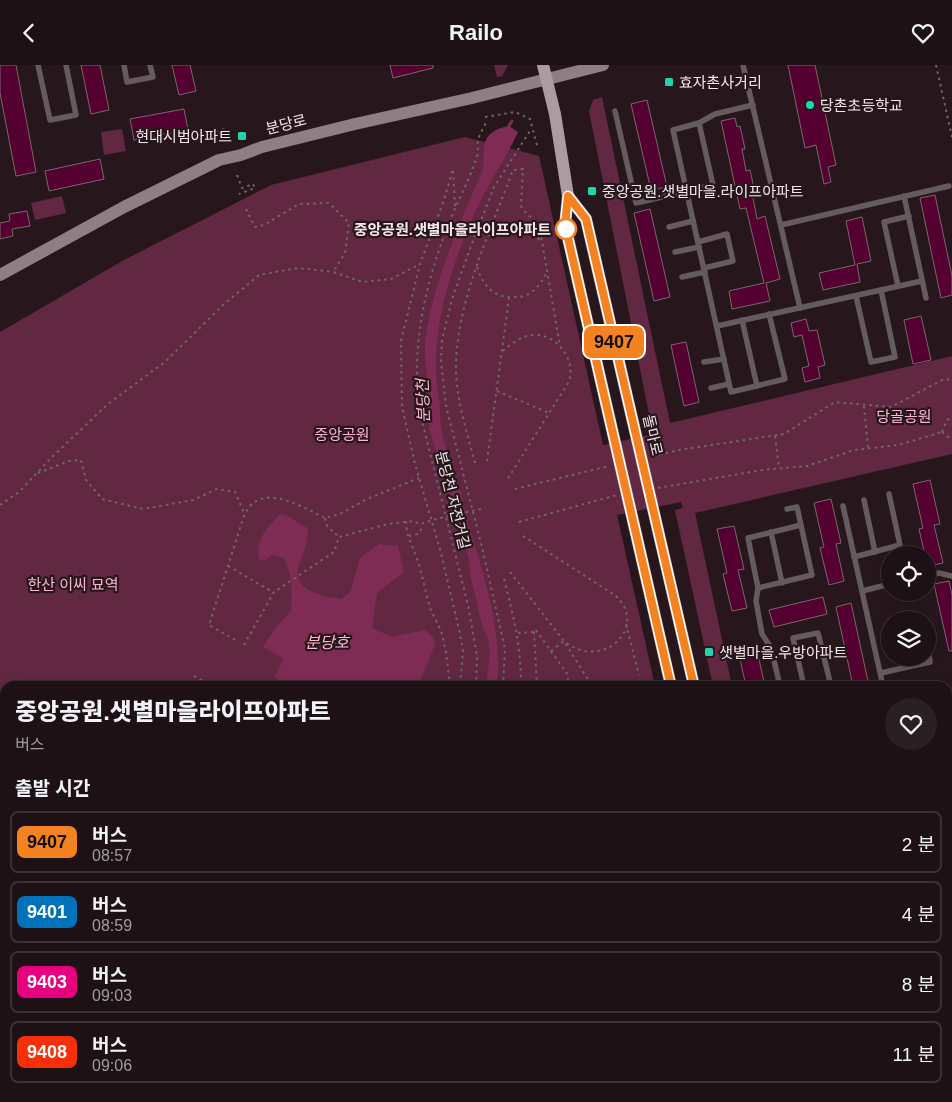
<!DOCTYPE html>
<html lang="ko">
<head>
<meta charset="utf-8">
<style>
	body { margin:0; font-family:Arial,"Noto Sans KR",sans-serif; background:#2a1f23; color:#f1f3f6; height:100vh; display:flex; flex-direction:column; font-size:19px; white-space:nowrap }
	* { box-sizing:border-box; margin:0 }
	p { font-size:16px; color:#a09da1 }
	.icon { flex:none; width:28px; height:28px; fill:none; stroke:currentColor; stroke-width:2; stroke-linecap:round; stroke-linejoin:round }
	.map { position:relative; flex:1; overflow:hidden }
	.panel { position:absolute; left:0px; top:616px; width:952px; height:421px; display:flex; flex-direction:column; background:#1d1116; border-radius:15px 15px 0 0; box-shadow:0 2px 12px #0003,0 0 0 1px #3b3135 }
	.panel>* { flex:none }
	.badge { padding:0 10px; border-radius:8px; font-size:18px; line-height:32px }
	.buttons { position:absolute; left:881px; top:481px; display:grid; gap:10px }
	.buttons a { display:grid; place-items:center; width:55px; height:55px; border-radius:50%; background:#1d1116; box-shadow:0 2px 12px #0003,0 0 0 1px #3b3135; font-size:25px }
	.map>.badge { position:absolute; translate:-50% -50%; box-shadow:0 0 0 2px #fff }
	h2 { padding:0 15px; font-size:19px; line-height:45px }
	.round { display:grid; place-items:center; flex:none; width:52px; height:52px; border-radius:26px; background:#2a1f23 }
	.summary { display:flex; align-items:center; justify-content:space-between; height:85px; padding:0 15px }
	h1 { font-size:24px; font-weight:800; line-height:38px }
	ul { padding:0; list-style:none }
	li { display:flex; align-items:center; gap:15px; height:62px; margin:0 10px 8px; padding:0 5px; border:2px solid #3b3135; border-radius:8px }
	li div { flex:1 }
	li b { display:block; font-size:19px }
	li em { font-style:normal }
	li .badge { min-width:55px; font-weight:700; text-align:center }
	header { display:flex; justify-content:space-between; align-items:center; height:65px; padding:0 15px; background:#1d1116; font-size:22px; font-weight:800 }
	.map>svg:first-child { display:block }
	.green { fill:#622842 }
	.water { fill:#7f2c54 }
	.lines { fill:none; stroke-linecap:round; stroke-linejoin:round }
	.stream { stroke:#7f2c54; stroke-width:3 }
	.building { fill:#540030; stroke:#7a666d }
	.path { stroke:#726469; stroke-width:2; stroke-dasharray:2.5 4; stroke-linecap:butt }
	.lane { stroke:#655b5f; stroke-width:5.5 }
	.secondary { stroke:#8e7f85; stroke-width:12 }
	.primary { stroke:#ae9ba2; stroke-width:12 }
	.line-casing { stroke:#fff; stroke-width:11 }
	.line { stroke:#f58220; stroke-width:8 }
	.poi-dot { fill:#1fd5b0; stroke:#27171d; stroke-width:2 }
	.stop-dot { fill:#fff; stroke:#f58220; stroke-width:2.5 }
	.labels { text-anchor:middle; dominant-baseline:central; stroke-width:4.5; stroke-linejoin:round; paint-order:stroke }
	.poi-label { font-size:15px; fill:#f3e7eb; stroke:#27171d; text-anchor:start }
	.street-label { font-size:15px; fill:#f3e7eb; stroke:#27171d }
	.stop-label { font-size:15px; font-weight:bold; fill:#f3e7eb; stroke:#27171d; text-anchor:end }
	.park-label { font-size:15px; fill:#fdb4d1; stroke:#27171d }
	.water-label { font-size:16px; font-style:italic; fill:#ffb6d3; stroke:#27171d }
</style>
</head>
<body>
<header><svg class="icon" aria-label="back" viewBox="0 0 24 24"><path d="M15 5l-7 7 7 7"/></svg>Railo<svg class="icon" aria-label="heart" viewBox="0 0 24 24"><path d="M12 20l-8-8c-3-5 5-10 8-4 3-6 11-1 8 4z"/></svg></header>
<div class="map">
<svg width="952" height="1037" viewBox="0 0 952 1037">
	<rect width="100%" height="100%" fill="#27171d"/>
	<g class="green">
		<polygon points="494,0 508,0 502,11 497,12"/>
		<polygon points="602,32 670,358 952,291 952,389 695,448 732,621 713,621 675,445 683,443 681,437 617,450 655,621 5,621 5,957 0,958 0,267 124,195 271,120 465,72 539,91 603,380 653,369 589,46 593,35"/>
		<polygon points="122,64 126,86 104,90 101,67"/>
		<polygon points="62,131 66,148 35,155 31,138"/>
		<polygon points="952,857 952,925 948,926 948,858"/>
		<polygon points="729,1033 753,1033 754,1037 730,1037"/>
	</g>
	<g class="water">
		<path d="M 509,61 L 518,67 C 504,97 485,123 472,154 C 453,198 437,247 436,296 C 435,311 438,326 440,341 C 440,347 440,354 441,360 C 444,384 454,406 461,429 C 464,437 464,447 467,455 C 483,508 503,564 497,621 L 486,621 L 490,589 L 488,573 L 482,560 L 471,513 L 469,494 L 430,365 C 427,346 428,330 427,312 C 427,300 424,289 425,277 C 433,217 458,162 482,107 C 485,98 482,87 485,77 C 489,66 499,63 509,61 Z"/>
		<path d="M 282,449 L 286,450 L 307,463 C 309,472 306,480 303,489 C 301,494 299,499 298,504 C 295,528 325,531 341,534 L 350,528 L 360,493 L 379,479 L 398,481 L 404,507 L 377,528 L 372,563 L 392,572 L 425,565 L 433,572 L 435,579 L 420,617 L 424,621 L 390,621 L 386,619 L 375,621 L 284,621 L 285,619 L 274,612 L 284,594 L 263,582 L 276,562 L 291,546 C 292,528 293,509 283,493 L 271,490 C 267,494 265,497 259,494 C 255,475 267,463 279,450 Z"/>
	</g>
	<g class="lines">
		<polyline class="stream" points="507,64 512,56"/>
	</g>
	<g class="building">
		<polygon points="0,0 16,0 36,107 16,111 0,28"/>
		<polygon points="81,0 100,0 109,45 91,49"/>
		<polygon points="172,0 190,0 196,26 179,30"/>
		<polygon points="390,0 433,0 433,3 393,13"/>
		<polygon points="788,0 815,0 836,100 828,102 831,117 824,119 816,80 805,83"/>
		<polygon points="647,35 667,122 651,125 631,39"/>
		<polygon points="184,44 188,65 134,75 130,54"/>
		<polygon points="735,53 737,62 740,61 745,84 742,84 746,106 750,105 755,128 752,128 757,154 765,151 780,214 766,218 770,236 732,244 729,226 764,218 746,143 740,144 721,56"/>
		<polygon points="100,94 104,114 49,126 45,106"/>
		<polygon points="935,130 952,211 952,230 941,233 920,133"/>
		<polygon points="650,144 670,232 654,236 634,148"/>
		<polygon points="27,146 30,161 12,164 13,171 0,174 0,158 10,156 9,149"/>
		<polygon points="862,152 871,196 857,199 860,217 823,225 819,208 855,200 846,156"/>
		<polygon points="921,251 931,295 913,299 904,255"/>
		<polygon points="806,254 809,266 817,265 825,300 818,302 820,313 805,317 802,303 809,301 802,270 794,272 791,258"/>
		<polygon points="686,277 699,337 684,341 671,280"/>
		<polygon points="930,415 940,459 934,460 943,498 928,501 928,490 925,490 919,464 923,463 913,419"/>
		<polygon points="831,434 841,478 836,479 844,516 829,520 820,483 824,482 814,438"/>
		<polygon points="734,461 744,504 738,505 747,543 732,546 723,509 727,508 717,464"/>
		<polygon points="949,516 952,530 952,586 949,586 934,519"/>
		<polygon points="823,532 827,549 774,562 769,545"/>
		<polygon points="851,538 869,621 853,621 836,542"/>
		<polygon points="756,581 765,621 746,621 738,585"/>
	</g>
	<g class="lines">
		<g class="path">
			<polyline points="936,0 952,72"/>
			<polyline points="485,52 515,47 530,54 538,84"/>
			<polyline points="217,74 217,67 223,64 230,69"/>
			<polyline points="237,110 242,123 253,119 255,123 239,129"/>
			<polyline points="455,141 453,104 444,135 420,199 401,276 402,342 415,399 441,488 460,569 463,586 460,621"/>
			<polyline points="246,144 255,162 264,160 299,139 329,138 349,158 345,188 333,207 363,217 391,214 420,199"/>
			<path d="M 489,171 C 510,159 522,163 542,176"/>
			<path d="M 477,202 C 483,221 494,234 516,232 C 521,232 526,231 530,228 C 538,223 543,215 547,207"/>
			<path d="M 503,286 C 511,279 521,271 533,270 C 557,268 578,297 568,318 L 507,415"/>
			<polyline points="497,326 549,348"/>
			<polyline points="864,341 868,383"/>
			<polyline points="942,367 947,355 952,352"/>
			<polyline points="942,367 952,375"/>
			<polyline points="775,371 779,403"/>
			<polyline points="653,391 679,385 784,369 835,337 891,342 944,314 952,315"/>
			<polyline points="487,396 509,233"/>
			<path d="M 475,398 C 467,369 458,339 456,309 C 454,242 490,167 513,105 L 523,104 L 521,141 C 527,152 535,152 540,165 L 560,281"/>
			<polyline points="38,408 69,396 81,395 86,415 102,434 143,444 193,435 217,424 235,427 245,450"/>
			<polyline points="658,423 762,405 807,401 854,385 898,380 942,367"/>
			<polyline points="515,424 609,401"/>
			<polyline points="0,440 19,427 51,393 108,339 165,297 223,240 259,210 298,203 333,207"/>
			<polyline points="325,453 327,461 339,472"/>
			<polyline points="406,456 407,468 419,499 430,543 441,566 446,587 450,621"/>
			<polyline points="519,457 617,430"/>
			<polyline points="409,471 418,469 421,465 420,460"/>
			<polyline points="228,501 273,527"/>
			<path d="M 510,507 L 564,576 C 602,607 649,563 616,531 L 520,469"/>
			<path d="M 504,514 C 514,553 521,581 521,621"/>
			<polyline points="626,559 639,610"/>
			<polyline points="518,568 534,567"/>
			<path d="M 235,575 L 209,560 L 243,454 C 245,449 247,444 251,440 C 270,421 306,444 325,453 L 340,449 L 365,435 L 419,413"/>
			<polyline points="244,580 274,527 334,487 339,472 388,459 413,456 420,459 424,458 436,454 485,443"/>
			<polyline points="551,586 564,576 592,621"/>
			<polyline points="194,611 212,621"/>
			<path d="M 476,621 L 477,591 L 468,540 L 421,352 C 409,286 425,219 449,158 C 458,135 470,114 477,91 C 479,86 477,81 478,76 C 479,69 485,61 487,55"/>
			<polyline points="503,621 505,584 482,482 446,341 441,296 442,275 452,234 471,181 494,122 530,66"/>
			<polyline points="537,621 534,567 535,564 568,610 568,615 565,620 558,621"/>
			<polyline points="612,621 630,618"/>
			<polyline points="0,627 5,630"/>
			<polyline points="0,769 5,773"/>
			<polyline points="0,856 5,854"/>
			<polyline points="0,880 5,879"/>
			<polyline points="0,887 5,929"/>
			<polyline points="0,907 5,906"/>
			<polyline points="450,1032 451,1037"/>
		</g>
		<g class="lane">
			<polyline points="38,0 50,55 76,50 66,0"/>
			<polyline points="124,0 127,17 153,12 150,0"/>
			<polyline points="743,0 800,243"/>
			<polyline points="753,40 715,49 699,58 673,65 731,327 785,314 769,249"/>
			<polyline points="615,46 636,138 713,120 699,58"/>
			<polyline points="904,131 926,233"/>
			<polyline points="781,160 949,121"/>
			<polyline points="669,162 693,156"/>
			<polyline points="698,177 727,169 733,196 704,203"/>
			<polyline points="675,187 699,182"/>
			<polyline points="682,212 705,207"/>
			<polyline points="898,221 884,157 909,151"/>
			<polyline points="856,231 871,297 895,292 881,225"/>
			<polyline points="742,255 757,321"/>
			<polyline points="717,261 922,216"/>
			<polyline points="704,297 724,294"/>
			<polyline points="711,323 729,319"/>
			<polyline points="864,435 875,487"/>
			<polyline points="843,441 883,621"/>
			<polyline points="771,467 782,518"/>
			<polyline points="854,492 900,480 889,429"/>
			<polyline points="928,510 939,508 952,511"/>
			<polyline points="758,523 812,510 797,442 787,444"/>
			<polyline points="862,526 890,519"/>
			<polyline points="904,592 906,602"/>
			<polyline points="881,608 930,597 928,584"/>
			<polyline points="780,621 771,583 762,569 756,536 758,523 748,473 801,460"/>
			<polyline points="804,621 793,573 818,568 831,621"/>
			<polyline points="948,647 952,640"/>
			<polyline points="948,677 952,694"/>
			<polyline points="948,961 952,958"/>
			<polyline points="949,1009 952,1020"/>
			<polyline points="272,1032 273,1037"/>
			<polyline points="363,1032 363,1037"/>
			<polyline points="415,1032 416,1037"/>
			<polyline points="464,1032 465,1037"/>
			<polyline points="580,1032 581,1037"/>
			<polyline points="655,1032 656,1037"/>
			<polyline points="886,1032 887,1037"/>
			<polyline points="912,1032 912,1037"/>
			<polyline points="135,1037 158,1032"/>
			<polyline points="481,1037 499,1032"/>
		</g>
		<g class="secondary">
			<polyline points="0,210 124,142 219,95 241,90 262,82 355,59 472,33 603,0"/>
			<polyline points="948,750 952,749"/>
			<polyline points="948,779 952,778"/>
			<polyline points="0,971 5,970"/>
			<polyline points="0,991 5,990"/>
			<polyline points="29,1032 30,1037"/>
		</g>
		<g class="primary">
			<polyline points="543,0 555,49 568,131 565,160 671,621"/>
			<polyline points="568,131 586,154 694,621"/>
			<polyline points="761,1032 762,1037"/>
			<polyline points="781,1032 782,1037"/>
			<polyline points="797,1032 798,1037"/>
		</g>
	</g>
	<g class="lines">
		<g class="line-casing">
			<polyline id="line" points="671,621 565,160 568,131 586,154 694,621"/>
		</g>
		<use href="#line" class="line"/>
	</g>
	<g class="poi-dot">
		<rect x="664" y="12" width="10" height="10" rx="2.5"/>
		<circle cx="810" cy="40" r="5"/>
		<rect x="237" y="66" width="10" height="10" rx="2.5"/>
		<rect x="587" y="121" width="10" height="10" rx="2.5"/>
		<rect x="704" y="582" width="10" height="10" rx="2.5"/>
	</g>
	<circle class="stop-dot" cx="566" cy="164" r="10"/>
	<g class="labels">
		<g class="poi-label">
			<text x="679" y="17">효자촌사거리</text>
			<text x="820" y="40">당촌초등학교</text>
			<text x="232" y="71" text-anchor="end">현대시범아파트</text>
			<text x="602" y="126">중앙공원.샛별마을.라이프아파트</text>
			<text x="719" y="587">샛별마을.우방아파트</text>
		</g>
		<g class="street-label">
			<text transform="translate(286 59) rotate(-14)">분당로</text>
			<text transform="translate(653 370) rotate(77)">돌마로</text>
			<text transform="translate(453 435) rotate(76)">분당천 자전거길</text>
		</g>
		<g class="stop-label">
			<text x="551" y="164">중앙공원.샛별마을라이프아파트</text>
		</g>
		<g class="park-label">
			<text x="904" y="351">당골공원</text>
			<text x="342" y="369">중앙공원</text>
			<text x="73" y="519">한산 이씨 묘역</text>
		</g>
		<g class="water-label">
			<text transform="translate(423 336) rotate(-92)">분당천</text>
			<text x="327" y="577">분당호</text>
		</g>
	</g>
</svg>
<div class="buttons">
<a><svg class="icon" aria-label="locate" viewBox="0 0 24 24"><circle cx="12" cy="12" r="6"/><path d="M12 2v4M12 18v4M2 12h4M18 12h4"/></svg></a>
<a><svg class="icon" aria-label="layers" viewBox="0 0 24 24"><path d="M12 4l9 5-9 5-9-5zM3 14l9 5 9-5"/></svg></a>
</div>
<b class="badge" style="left:614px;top:277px;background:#f58220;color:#111">9407</b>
<section class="panel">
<div class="summary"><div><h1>중앙공원.샛별마을라이프아파트</h1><p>버스</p></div><a class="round"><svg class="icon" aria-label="heart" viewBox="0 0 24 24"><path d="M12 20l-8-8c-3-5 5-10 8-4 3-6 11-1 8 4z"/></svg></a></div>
<h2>출발 시간</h2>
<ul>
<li><span class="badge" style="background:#f58220;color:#111">9407</span><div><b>버스</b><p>08:57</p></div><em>2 분</em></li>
<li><span class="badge" style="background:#0072bc;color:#fff">9401</span><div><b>버스</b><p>08:59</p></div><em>4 분</em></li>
<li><span class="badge" style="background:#e6007e;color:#fff">9403</span><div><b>버스</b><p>09:03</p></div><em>8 분</em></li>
<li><span class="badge" style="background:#f72f08;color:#fff">9408</span><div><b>버스</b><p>09:06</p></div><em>11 분</em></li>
</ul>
</section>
</div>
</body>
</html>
